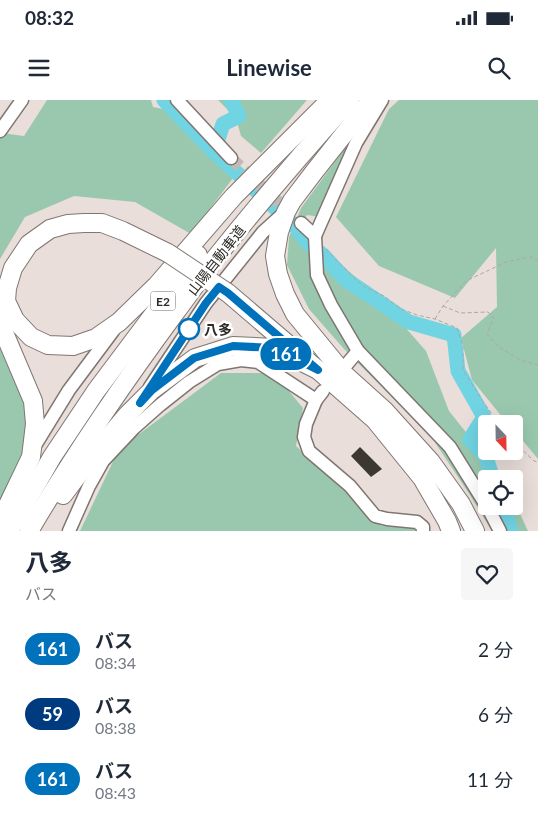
<!DOCTYPE html>
<html lang="ja">
<head>
<meta charset="utf-8">
<style>
	body { margin:0; font-family:Lato,"Noto Sans JP",sans-serif; background:#f6f6f7; color:#1f2937; height:100vh; display:flex; flex-direction:column; font-size:19px; white-space:nowrap }
	* { box-sizing:border-box; margin:0 }
	p { font-size:16px; color:#747a83 }
	.icon { flex:none; width:28px; height:28px; fill:none; stroke:currentColor; stroke-width:2; stroke-linecap:round; stroke-linejoin:round }
	.map { position:relative; height:431px; overflow:hidden }
	.panel { display:flex; flex-direction:column; background:#fff; flex:1 }
	.panel>* { flex:none }
	.badge { padding:0 10px; border-radius:16px; font-size:18px; line-height:32px }
	.needle { width:32px; rotate:158deg }
	.controls { position:absolute; left:478px; top:315px; display:grid; gap:10px }
	.controls a { display:grid; place-items:center; width:45px; height:45px; border-radius:5px; background:#fff; box-shadow:0 5px 20px #0002; font-size:25px }
	.map>.badge { position:absolute; translate:-50% -50%; box-shadow:0 0 0 2px #fff }
	.round { display:grid; place-items:center; flex:none; width:52px; height:52px; border-radius:5px; background:#f6f6f7 }
	.overview { display:flex; align-items:center; justify-content:space-between; height:85px; padding:0 25px }
	h1 { font-size:24px; font-weight:700; line-height:38px }
	ul { padding:0; list-style:none }
	li { display:flex; align-items:center; gap:15px; height:65px; padding:0 25px }
	li div { flex:1 }
	li b { display:block; font-size:19px }
	li em { font-style:normal }
	li .badge { min-width:55px; font-weight:700; text-align:center }
	.status { display:flex; justify-content:space-between; align-items:center; height:35px; padding:0 25px; background:#fff; direction:ltr }
	.status svg { height:14px; fill:currentColor }
	header { display:flex; justify-content:space-between; align-items:center; height:65px; padding:0 25px; background:#fff; font-size:22px; font-weight:700 }
	.map>svg:first-child { display:block }
	.green { fill:#9ac8ae }
	.lines { fill:none; stroke-linecap:round; stroke-linejoin:round }
	.river { stroke:#70d4e3; stroke-width:15 }
	.building { fill:#3c3730 }
	.minor-tunnel { stroke:#c3bab5; stroke-width:12; stroke-dasharray:12 6; stroke-linecap:butt }
	.minor-casing { stroke:#7f7671; stroke-width:15 }
	.highway-casing { stroke:#7f7671; stroke-width:20 }
	.path { stroke:#afa6a2; stroke-width:1; stroke-dasharray:4 2.5; stroke-linecap:butt }
	.minor { stroke:#fff; stroke-width:12 }
	.highway { stroke:#fff; stroke-width:18 }
	.highway-bridge-casing { stroke:#7f7671; stroke-width:20; stroke-linecap:butt }
	.highway-bridge { stroke:#fff; stroke-width:18 }
	.line-casing { stroke:#fff; stroke-width:11 }
	.line { stroke:#0072bc; stroke-width:8 }
	.stop-dot { fill:#fff; stroke:#0072bc; stroke-width:2.5 }
	.labels { text-anchor:middle; dominant-baseline:central; stroke-width:5; stroke-linejoin:round; paint-order:stroke }
	.shield { fill:#fff; stroke:#6c6968; stroke-width:1 }
	.shield-label { font-size:12px; font-weight:bold; fill:#2d2927 }
	.street-label { font-size:14px; fill:#2d2927; stroke:#fff }
	.stop-label { font-size:14px; font-weight:bold; fill:#2d2927; stroke:#fff; text-anchor:start }
</style>
</head>
<body>
<div class="status"><b>08:32</b><svg viewBox="0 0 49 12"><path d="M0 12V9h3v3zM5 12V6h3v6zM10 12V3h3v9zM15 12V0h3v12zM26 1h20v11H26zM47 4h2v5h-2z"/></svg></div>
<header><svg class="icon" aria-label="menu" viewBox="0 0 24 24"><path d="M4 6h16M4 12h16M4 18h16"/></svg>Linewise<svg class="icon" aria-label="search" viewBox="0 0 24 24"><circle cx="10" cy="10" r="6"/><path d="M15 15l6 6"/></svg></header>
<div class="map">
<svg width="538" height="431" viewBox="0 0 538 431">
	<rect width="100%" height="100%" fill="#e9ded9"/>
	<g class="green">
		<polygon points="47,0 151,0 153,7 169,10 233,78 191,134 135,102 74,96 25,117 0,159 0,39 2,33 24,36"/>
		<polygon points="218,0 307,0 261,53 241,36 236,18"/>
		<polygon points="399,0 538,0 538,359 514,330 514,324 508,324 472,280 461,238 497,207 496,148 455,198 379,166 336,117 389,9"/>
		<polygon points="359,29 321,117 307,115 296,136 321,163 332,156 382,201 426,251 449,311 481,351 500,379 486,379 486,406 514,406 514,401 528,431 492,431 470,395 430,335 344,249 309,209 287,165 289,137 301,108"/>
		<polygon points="0,232 30,305 23,353 0,402"/>
		<polygon points="221,273 274,273 303,308 296,346 382,426 417,427 419,431 80,431 119,349"/>
	</g>
	<g class="lines">
		<g class="river">
			<polyline points="164,0 214,52 295,126 307,142 324,156 345,179 409,222 454,235 458,271 484,317 470,339 486,357 493,379"/>
			<polyline points="214,52 223,24 239,16 231,0"/>
			<polyline points="503,406 511,431"/>
		</g>
	</g>
	<polygon class="building" points="360,347 382,369 371,377 351,356"/>
	<g class="lines">
		<polyline class="minor-tunnel" points="231,58 301,123"/>
		<g class="minor-casing">
			<g id="minor">
				<polyline points="177,0 231,58"/>
				<polyline points="0,31 22,0"/>
				<polyline points="301,123 315,136 356,43 382,0"/>
				<polyline points="315,136 317,175 331,205 358,251 450,347 486,405"/>
				<polyline points="347,264 358,251"/>
				<polyline points="150,287 206,203 263,132 284,113"/>
				<polyline points="316,300 306,324 304,337 309,351 350,386 375,416 387,419 417,422 423,427 423,431"/>
				<polyline points="34,347 69,290 113,231"/>
				<polyline points="487,406 500,431"/>
				<polyline points="69,431 89,386 103,361 134,328 160,305 189,282 218,264 241,260 258,262 316,300 323,291"/>
			</g>
		</g>
		<g class="highway-casing">
			<g id="highway">
				<polyline points="371,0 314,72 292,101 286,112 279,132 275,156 278,174 285,194 295,214 345,275 385,311 431,362 461,404 475,431"/>
				<polyline points="168,153 123,131 102,123 84,123 68,124 50,129 29,144 13,168 7,188 6,201 15,220 31,237 48,245 73,246 96,238 119,222 157,185 234,96 330,0"/>
				<polyline points="228,193 318,270 375,320 422,378 447,421 451,431"/>
				<polyline points="0,217 5,235 33,301 35,324 31,357 5,411"/>
				<polyline points="63,395 90,359 127,315 152,290 195,258 233,246 274,248 318,270"/>
				<polyline points="17,418 52,357 96,291 198,155"/>
				<path d="M 32,426 C 76,352 124,282 175,213 C 188,196 200,178 213,161 C 257,106 303,52 350,0"/>
			</g>
		</g>
		<g class="path">
			<polyline points="326,149 338,162 363,186 384,196 401,209 417,215 435,219 457,228 463,247 463,270 482,300 499,324"/>
			<polyline points="443,206 460,213 488,212 494,218 487,234 499,247 520,260 538,265"/>
			<polyline points="435,219 443,206 466,181 506,162 530,157 538,161"/>
			<polyline points="514,342 534,361 538,362"/>
		</g>
		<use href="#minor" class="minor"/>
		<use href="#highway" class="highway"/>
		<g class="highway-bridge-casing">
			<g id="highway-bridge">
				<polyline points="168,153 228,193"/>
				<polyline points="0,421 5,411"/>
				<polyline points="9,431 17,418"/>
				<polyline points="29,431 32,426"/>
			</g>
		</g>
		<use href="#highway-bridge" class="highway-bridge"/>
	</g>
	<g class="lines">
		<g class="line-casing">
			<polygon id="line" points="219,187 228,193 318,270 274,248 233,246 194,258 152,290 140,303 206,203"/>
		</g>
		<use href="#line" class="line"/>
	</g>
	<circle class="stop-dot" cx="189" cy="229" r="10"/>
	<g class="labels">
		<rect class="shield" x="150.5" y="191.5" width="25" height="19" rx="4"/>
		<g class="shield-label">
			<text x="163" y="201">E2</text>
		</g>
		<g class="street-label">
			<text transform="translate(216 160) rotate(-52)">山陽自動車道</text>
		</g>
		<g class="stop-label">
			<text x="204" y="229">八多</text>
		</g>
	</g>
</svg>
<div class="controls">
<a><svg class="needle" viewBox="-14 -14 28 28"><path d="M0-13l5 13h-10z" fill="#e53935"/><path d="M0 13l5-13h-10z" fill="#747a83"/></svg></a>
<a><svg class="icon" aria-label="locate" viewBox="0 0 24 24"><circle cx="12" cy="12" r="6"/><path d="M12 2v4M12 18v4M2 12h4M18 12h4"/></svg></a>
</div>
<b class="badge" style="left:286px;top:254px;background:#0072bc;color:#fff">161</b>
</div>
<section class="panel">
<div class="overview"><div><h1>八多</h1><p>バス</p></div><a class="round"><svg class="icon" aria-label="heart" viewBox="0 0 24 24"><path d="M12 20l-8-8c-3-5 5-10 8-4 3-6 11-1 8 4z"/></svg></a></div>
<ul>
<li><span class="badge" style="background:#0072bc;color:#fff">161</span><div><b>バス</b><p>08:34</p></div><em>2 分</em></li>
<li><span class="badge" style="background:#003b80;color:#fff">59</span><div><b>バス</b><p>08:38</p></div><em>6 分</em></li>
<li><span class="badge" style="background:#0072bc;color:#fff">161</span><div><b>バス</b><p>08:43</p></div><em>11 分</em></li>
</ul>
</section>
</body>
</html>
